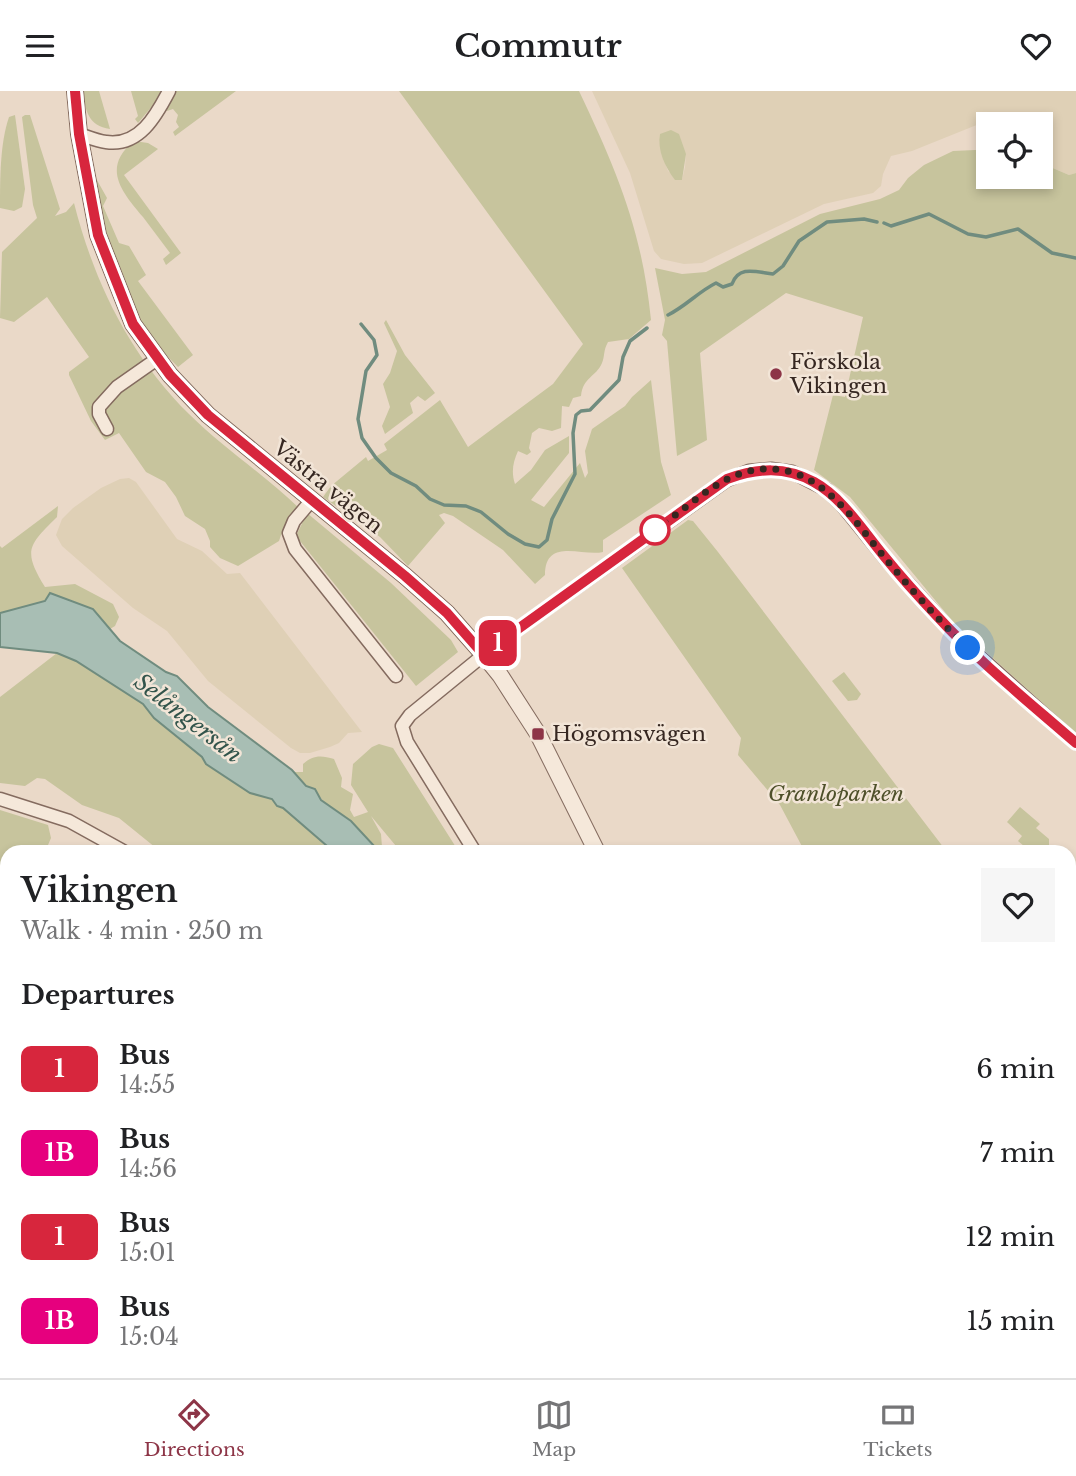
<!DOCTYPE html>
<html lang="en">
<head>
<meta charset="utf-8">
<style>
	body { margin:0; font-family:"Libre Baskerville",serif; background:#f6f6f6; color:#202124; height:100vh; display:flex; flex-direction:column; font-size:26px; white-space:nowrap }
	* { box-sizing:border-box; margin:0 }
	p { font-size:23px; color:#757577 }
	.icon { flex:none; width:38px; height:38px; fill:none; stroke:currentColor; stroke-width:2; stroke-linecap:round; stroke-linejoin:round }
	.map { position:relative; flex:1; overflow:hidden }
	.details { position:absolute; left:0px; top:754px; width:1076px; height:534px; display:flex; flex-direction:column; background:#fff; border-radius:21px 21px 0 0; box-shadow:0 4px 10px #0003 }
	.details>* { flex:none }
	.badge { padding:0 14px; border-radius:10px; font-size:24px; line-height:46px }
	.buttons { position:absolute; left:976px; top:21px; display:grid; gap:14px }
	.buttons a { display:grid; place-items:center; width:77px; height:77px; border-radius:0px; background:#fff; box-shadow:0 4px 10px #0003; font-size:35px }
	.you { position:absolute; width:35px; height:35px; margin:-18px; border:5px solid #fff; border-radius:50%; background:#1a73e8; box-shadow:0 0 0 10px #1a73e833 }
	.map>.badge { position:absolute; translate:-50% -50%; box-shadow:0 0 0 4px #fff }
	h2 { padding:0 21px; font-size:26px; line-height:63px }
	.round { display:grid; place-items:center; flex:none; width:74px; height:74px; border-radius:0px; background:#f6f6f6 }
	.headline { display:flex; align-items:center; justify-content:space-between; height:119px; padding:0 21px }
	h1 { font-size:33px; font-weight:600; line-height:52px }
	ul { padding:0; list-style:none }
	li { display:flex; align-items:center; gap:21px; height:84px; padding:0 21px }
	li div { flex:1 }
	li b { display:block; font-size:26px }
	li em { font-style:normal }
	li .badge { min-width:77px; font-weight:700; text-align:center }
	header { display:flex; justify-content:space-between; align-items:center; height:91px; padding:0 21px; background:#fff; font-size:32px; font-weight:600 }
	.dock { display:flex; justify-content:space-around; align-items:center; height:98px; border-top:2px solid #e0e0e0; background:#fff; font-size:19px; color:#757577 }
	.dock a { display:grid; justify-items:center; gap:4px }
	.dock .on { color:#8d3547 }
	.map>svg:first-child { display:block }
	.farmland { fill:#dfd0b6; fill-rule:evenodd }
	.green { fill:#c7c49d }
	.water { fill:#a8beb4; stroke:#708c7f; stroke-width:2 }
	.lines { fill:none; stroke-linecap:round; stroke-linejoin:round }
	.stream { stroke:#708c7f; stroke-width:3.5 }
	.minor-casing { stroke:#846b5f; stroke-width:15 }
	.tertiary-casing { stroke:#846b5f; stroke-width:18 }
	.minor { stroke:#f5e8da; stroke-width:12 }
	.tertiary { stroke:#f5e8da; stroke-width:16 }
	.line-casing { stroke:#fff; stroke-width:16 }
	.line { stroke:#d7263d; stroke-width:10 }
	.walk { stroke:#362721; stroke-width:7; stroke-dasharray:0 12.6 }
	.poi-dot { fill:#8d3547; stroke:#f2e5d7; stroke-width:2.5 }
	.stop-dot { fill:#fff; stroke:#d7263d; stroke-width:3.5 }
	.labels { text-anchor:middle; dominant-baseline:central; stroke-width:5; stroke-linejoin:round; paint-order:stroke }
	.poi-label { font-size:21px; fill:#362721; stroke:#f2e5d7; text-anchor:start }
	.street-label { font-size:21px; fill:#362721; stroke:#f2e5d7 }
	.park-label { font-size:21px; font-style:italic; fill:#4e502a; stroke:#f2e5d7 }
	.water-label { font-size:23px; font-style:italic; fill:#32544b; stroke:#f2e5d7 }
</style>
</head>
<body>
<header><svg class="icon" aria-label="menu" viewBox="0 0 24 24"><path d="M4 6h16M4 12h16M4 18h16"/></svg>Commutr<svg class="icon" aria-label="heart" viewBox="0 0 24 24"><path d="M12 20l-8-8c-3-5 5-10 8-4 3-6 11-1 8 4z"/></svg></header>
<div class="map">
<svg width="1076" height="1287" viewBox="0 0 1076 1287">
	<rect width="100%" height="100%" fill="#ead9c8"/>
	<g class="farmland">
		<path d="M 592,0 L 1076,0 L 1076,82 L 1069,84 L 1041,72 L 1041,33 L 1004,33 L 999,25 L 912,60 L 891,65 L 883,83 L 881,95 L 873,102 L 824,113 L 702,172 L 684,173 L 661,168 L 654,160 L 630,82 ZM 686,63 L 685,76 L 682,89 L 668,80 L 664,69 Z"/>
		<polygon points="129,387 136,391 177,448 202,460 227,483 240,482 362,641 348,642 339,652 330,656 310,662 300,662 291,657 208,590 167,540 133,517 62,455 56,444 62,428 73,417 101,397 120,388"/>
	</g>
	<g class="green">
		<path d="M 83,0 L 99,0 L 110,38 C 88,35 85,19 83,0 Z"/>
		<polygon points="131,0 161,0 154,13 138,32 135,28 138,25"/>
		<polygon points="172,0 236,0 175,45 173,41 179,36 176,31 178,24 173,18 167,20 166,14"/>
		<path d="M 399,0 L 579,0 C 617,80 642,139 651,229 L 629,248 L 608,251 C 603,260 605,265 602,272 C 596,286 583,286 581,305 L 573,307 L 569,316 L 562,315 L 561,337 L 552,340 L 539,337 L 532,342 L 529,357 L 531,361 L 527,364 L 518,360 C 513,371 511,381 515,393 L 531,379 L 545,359 L 569,345 L 569,362 L 531,409 L 544,416 L 580,372 L 585,387 L 588,382 L 585,360 L 592,338 L 625,315 L 632,306 L 651,289 L 661,371 L 671,404 L 603,449 L 603,461 C 583,466 545,446 545,484 L 535,493 L 503,459 L 453,425 L 444,422 L 439,424 L 445,432 L 408,475 L 380,446 L 323,406 L 331,395 L 366,366 L 368,370 L 387,359 L 384,353 L 440,309 L 468,356 L 553,293 L 583,253 Z"/>
		<path d="M 15,24 L 25,98 L 22,116 L 14,120 L 0,117 C 0,88 0,52 9,26 Z"/>
		<path d="M 25,24 L 30,24 L 60,118 L 55,125 L 66,121 L 74,112 C 94,191 130,265 189,323 C 223,357 265,384 299,417 L 281,444 L 279,450 L 238,475 L 220,467 L 210,456 L 210,450 L 205,438 L 185,425 L 176,406 L 165,391 L 146,381 L 119,342 L 105,349 L 91,330 L 69,284 L 69,281 L 89,266 L 47,206 L 14,231 L 0,227 L 2,161 L 37,127 L 33,114 L 22,26 Z"/>
		<path d="M 671,39 L 679,43 L 686,63 L 682,89 L 675,89 C 665,76 657,59 660,43 Z"/>
		<path d="M 134,50 L 148,52 L 158,58 L 124,84 L 181,162 L 166,174 L 163,168 L 170,162 C 161,150 152,138 143,126 C 122,101 101,77 134,50 Z"/>
		<polygon points="975,59 989,60 989,86 1041,86 1041,72 1069,84 1076,82 1076,642 954,532 850,406 814,379 833,304 845,306 863,226 786,202 700,262 707,349 677,365 667,250 662,244 665,229 655,177 682,183 706,181 820,123 880,108 899,99 908,87 924,74 953,60"/>
		<polygon points="93,82 107,107 103,115 119,152 129,155 146,184 138,190 193,264 178,276 160,258 141,231 114,181 91,83"/>
		<polygon points="386,229 405,264 435,302 425,310 418,305 410,312 413,322 385,343 382,335 390,316 383,293 390,282 397,260 384,232"/>
		<path d="M 58,415 L 57,426 C 29,454 22,459 45,496 L 75,493 L 113,513 L 119,526 L 115,535 L 110,538 L 93,518 L 45,510 L 0,522 L 0,455 L 2,457 Z"/>
		<polygon points="307,422 391,492 451,549 458,561 416,595 296,445"/>
		<polygon points="688,429 693,430 718,461 947,761 805,761 780,714 738,664 741,647 622,477"/>
		<polygon points="57,562 76,570 143,613 154,627 203,667 206,673 250,702 272,708 277,715 283,717 334,761 161,761 119,727 82,714 45,688 37,687 25,695 0,692 0,606"/>
		<polygon points="844,581 861,603 857,609 848,610 832,590"/>
		<path d="M 379,653 L 393,657 L 459,761 L 401,761 L 371,725 L 381,743 L 382,756 L 375,757 C 359,734 328,723 315,698 L 306,695 L 294,681 L 303,681 L 303,673 C 313,664 321,664 334,668 L 342,687 L 341,696 L 353,703 L 350,719 L 354,726 L 368,721 L 351,694 L 353,673 L 372,656 Z"/>
		<polygon points="1020,716 1040,733 1036,737 1049,748 1049,756 1044,761 1031,761 1018,750 1022,745 1007,731"/>
		<polygon points="0,719 48,734 51,747 45,761 7,761 7,900 0,904"/>
		<polygon points="1076,801 1076,880 1069,884 1069,806"/>
		<polygon points="1069,987 1076,1005 1076,1275 1069,1277"/>
		<polygon points="334,1281 507,1281 506,1287 335,1287"/>
		<polygon points="955,1281 1049,1281 1019,1287 956,1287"/>
	</g>
	<g class="water">
		<polygon points="50,502 93,518 120,550 166,581 177,585 208,616 292,679 306,695 315,698 321,709 351,730 375,756 382,756 388,761 334,761 283,717 277,715 272,708 250,702 206,673 202,666 154,627 143,613 76,570 57,562 0,556 0,522 45,510"/>
		<polygon points="507,1281 551,1281 549,1287 506,1287"/>
	</g>
	<g class="lines">
		<g class="stream">
			<polyline points="884,132 891,135 929,123 968,143 986,146 1018,138 1052,162 1076,167"/>
			<path d="M 668,224 C 686,215 698,201 716,192 L 723,196 L 732,193 C 739,174 756,181 773,183 L 783,175 L 799,150 L 827,131 L 864,128 L 877,131"/>
			<polyline points="361,233 374,249 377,264 366,280 358,328 362,347 376,367 391,382 416,395 430,408 444,414 466,415 481,421 508,443 525,453 539,456 547,449 552,428 575,383 573,342 576,324 581,320 590,319 619,289 623,266 630,250 647,237"/>
		</g>
		<g class="minor-casing">
			<g id="minor">
				<path d="M 79,43 C 88,46 97,50 106,51 C 139,56 156,25 169,0"/>
				<polyline points="107,338 99,323 99,316 117,296 157,268"/>
				<polyline points="311,410 294,430 289,442 295,458 396,585"/>
				<polyline points="0,708 69,730 125,761"/>
				<polyline points="475,761 407,651 402,635 410,624 497,553 727,389 749,380 771,378 792,381 827,399 842,414 885,467 952,541 1076,652"/>
				<polyline points="7,1217 7,1218"/>
				<polyline points="21,1281 22,1287"/>
				<polyline points="324,1281 325,1287"/>
				<polyline points="616,1287 617,1281"/>
			</g>
		</g>
		<g class="tertiary-casing">
			<g id="tertiary">
				<polyline points="75,0 79,43 98,144 133,233 170,284 208,324 405,485 447,522 483,563 500,584 538,643 597,761"/>
				<polyline points="749,1281 750,1287"/>
			</g>
		</g>
		<use href="#minor" class="minor"/>
		<use href="#tertiary" class="tertiary"/>
	</g>
	<g class="lines">
		<g class="line-casing">
			<path id="line" d="M 75,0 L 79,43 L 98,144 L 133,233 L 170,284 L 208,324 L 405,485 L 447,522 L 483,563 L 727,388 C 758,377 785,375 814,391 C 843,407 863,440 884,465 C 901,486 919,506 937,525 C 979,571 1029,611 1076,652"/>
		</g>
		<use href="#line" class="line"/>
		<path class="walk" d="M 655,439 C 685,419 714,388 750,380 C 814,366 850,424 885,467 C 911,498 938,529 968,557"/>
	</g>
	<g class="poi-dot">
		<circle cx="776" cy="283" r="7"/>
		<rect x="531" y="636" width="14" height="14" rx="3.5"/>
	</g>
	<circle class="stop-dot" cx="655" cy="439" r="14"/>
	<g class="labels">
		<g class="poi-label">
			<text x="790" y="271">Förskola<tspan x="790" dy="24">Vikingen</tspan></text>
			<text x="552" y="643">Högomsvägen</text>
		</g>
		<g class="street-label">
			<text transform="translate(328 396) rotate(39)">Västra vägen</text>
		</g>
		<g class="park-label">
			<text x="836" y="703">Granloparken</text>
		</g>
		<g class="water-label">
			<text transform="translate(188 627) rotate(38)">Selångersån</text>
		</g>
	</g>
</svg>
<div class="buttons">
<a><svg class="icon" aria-label="locate" viewBox="0 0 24 24"><circle cx="12" cy="12" r="6"/><path d="M12 2v4M12 18v4M2 12h4M18 12h4"/></svg></a>
</div>
<div class="you" style="left:968px;top:557px"></div>
<b class="badge" style="left:498px;top:552px;background:#d7263d;color:#fff">1</b>
<section class="details">
<div class="headline"><div><h1>Vikingen</h1><p>Walk · 4 min · 250 m</p></div><a class="round"><svg class="icon" aria-label="heart" viewBox="0 0 24 24"><path d="M12 20l-8-8c-3-5 5-10 8-4 3-6 11-1 8 4z"/></svg></a></div>
<h2>Departures</h2>
<ul>
<li><span class="badge" style="background:#d7263d;color:#fff">1</span><div><b>Bus</b><p>14:55</p></div><em>6 min</em></li>
<li><span class="badge" style="background:#e6007e;color:#fff">1B</span><div><b>Bus</b><p>14:56</p></div><em>7 min</em></li>
<li><span class="badge" style="background:#d7263d;color:#fff">1</span><div><b>Bus</b><p>15:01</p></div><em>12 min</em></li>
<li><span class="badge" style="background:#e6007e;color:#fff">1B</span><div><b>Bus</b><p>15:04</p></div><em>15 min</em></li>
</ul>
</section>
</div>
<nav class="dock">
<a class="on"><svg class="icon" aria-label="directions" viewBox="0 0 24 24"><path d="M12 3l9 9-9 9-9-9zM9 14v-3h6M13 9l2 2-2 2"/></svg>Directions</a>
<a><svg class="icon" aria-label="map" viewBox="0 0 24 24"><path d="M3 6l6-2 6 2 6-2v14l-6 2-6-2-6 2zM9 4v14M15 6v14"/></svg>Map</a>
<a><svg class="icon" aria-label="tickets" viewBox="0 0 24 24"><path d="M3 7h18v10H3zM15 7v10"/></svg>Tickets</a>
</nav>
</body>
</html>
